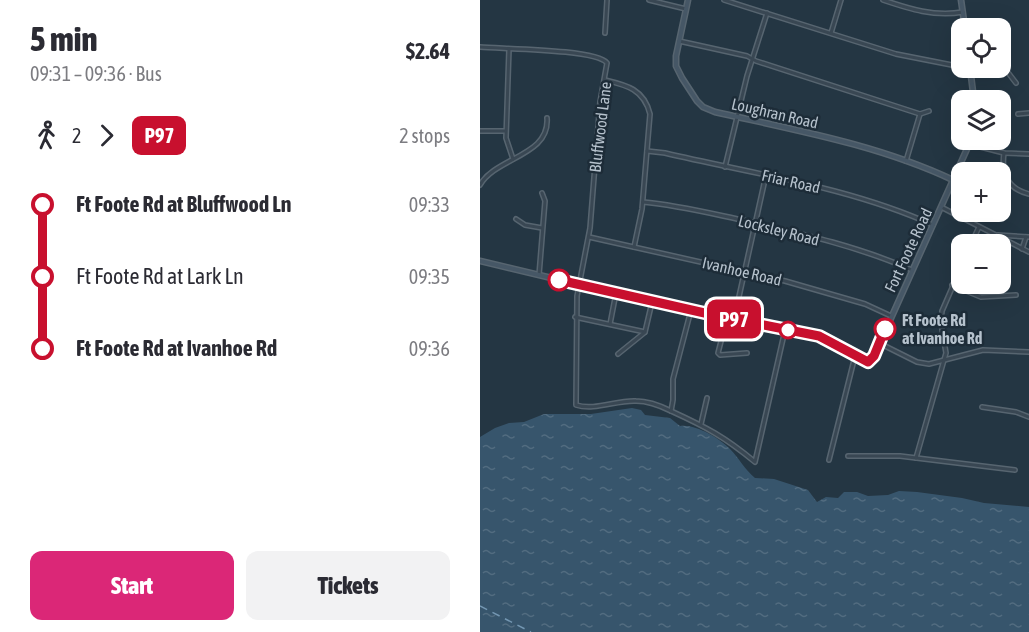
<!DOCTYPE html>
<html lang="en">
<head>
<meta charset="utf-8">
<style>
	body { margin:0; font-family:"Asap Condensed",sans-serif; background:#f2f2f3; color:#2b2b33; height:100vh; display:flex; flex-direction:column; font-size:22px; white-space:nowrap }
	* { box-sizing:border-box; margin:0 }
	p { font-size:20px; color:#7c7c81 }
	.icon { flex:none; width:33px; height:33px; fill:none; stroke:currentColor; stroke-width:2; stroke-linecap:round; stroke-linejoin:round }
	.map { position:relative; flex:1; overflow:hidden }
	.details { display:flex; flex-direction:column; background:#fff; width:480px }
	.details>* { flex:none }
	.badge { padding:0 12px; border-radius:9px; font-size:21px; line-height:39px }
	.fabs { position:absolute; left:471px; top:18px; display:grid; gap:12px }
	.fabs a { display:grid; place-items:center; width:60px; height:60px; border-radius:12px; background:#fff; box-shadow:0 6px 24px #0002; font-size:30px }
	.map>.badge { position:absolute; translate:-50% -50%; box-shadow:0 0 0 3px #fff }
	.legs { display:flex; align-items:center; gap:9px; height:66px; padding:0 30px; font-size:20px }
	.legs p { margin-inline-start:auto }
	.head { display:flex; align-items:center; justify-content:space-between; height:102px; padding:0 30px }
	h1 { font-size:33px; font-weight:800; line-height:45px }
	.button { display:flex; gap:12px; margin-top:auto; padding:12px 30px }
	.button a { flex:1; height:69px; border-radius:12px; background:#db2777; color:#fff; font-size:24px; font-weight:800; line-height:69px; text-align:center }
	.button a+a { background:#f2f2f3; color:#2b2b33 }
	ul { padding:0 30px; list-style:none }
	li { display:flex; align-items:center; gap:21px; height:72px; font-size:22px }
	li i { display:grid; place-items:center; width:9px; height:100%; margin:0 8px; background:currentColor }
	li i::after { content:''; width:15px; height:15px; margin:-8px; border:4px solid; border-radius:50%; background:#fff }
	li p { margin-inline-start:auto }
	li:first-child i { background:linear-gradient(#0000 50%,currentColor 0) }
	li:last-child i { background:linear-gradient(currentColor 50%,#0000 0) }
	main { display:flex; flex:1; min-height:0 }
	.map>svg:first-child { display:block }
	.water { fill:url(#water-ripples) }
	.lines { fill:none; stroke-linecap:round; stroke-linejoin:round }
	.ferry { stroke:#7497b2; stroke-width:1.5; stroke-dasharray:8 6; stroke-linecap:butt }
	.street-casing { stroke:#576570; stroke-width:6 }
	.secondary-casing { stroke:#576570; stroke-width:7 }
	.street { stroke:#394753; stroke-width:3 }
	.secondary { stroke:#465766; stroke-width:4 }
	.line-1-casing { stroke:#fff; stroke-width:14 }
	.line-1 { stroke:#c8102e; stroke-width:9 }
	.stop-1-dot { fill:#fff; stroke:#c8102e; stroke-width:3 }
	.labels { text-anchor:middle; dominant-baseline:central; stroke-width:5; stroke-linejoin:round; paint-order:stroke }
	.street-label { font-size:16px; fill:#b6c2cd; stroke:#1d2c38 }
	.stop-label { font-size:16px; font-weight:bold; fill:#b6c2cd; stroke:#1d2c38; text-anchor:start }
</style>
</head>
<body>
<main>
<section class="details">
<div class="head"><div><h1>5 min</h1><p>09:31 – 09:36 · Bus</p></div><b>$2.64</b></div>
<div class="legs"><svg class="icon" aria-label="walk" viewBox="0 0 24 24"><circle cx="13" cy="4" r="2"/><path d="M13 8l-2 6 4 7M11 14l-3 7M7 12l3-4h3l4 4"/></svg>2<svg class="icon" aria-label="forward" viewBox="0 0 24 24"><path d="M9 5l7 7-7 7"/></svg><b class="badge" style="background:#c8102e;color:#fff">P97</b><p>2 stops</p></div>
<ul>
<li><i style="color:#c8102e"></i><b>Ft Foote Rd at Bluffwood Ln</b><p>09:33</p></li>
<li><i style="color:#c8102e"></i><span>Ft Foote Rd at Lark Ln</span><p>09:35</p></li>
<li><i style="color:#c8102e"></i><b>Ft Foote Rd at Ivanhoe Rd</b><p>09:36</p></li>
</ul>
<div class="button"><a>Start</a><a>Tickets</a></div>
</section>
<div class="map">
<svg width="549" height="632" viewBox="0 0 549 632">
	<defs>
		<pattern id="water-ripples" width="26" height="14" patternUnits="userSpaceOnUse" patternTransform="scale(1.5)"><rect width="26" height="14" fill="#37556c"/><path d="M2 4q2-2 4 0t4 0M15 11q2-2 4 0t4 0" fill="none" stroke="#526c80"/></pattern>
	</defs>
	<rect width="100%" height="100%" fill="#243643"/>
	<path class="water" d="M 152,408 L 161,410 L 165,415 L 190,418 L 200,426 C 216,424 239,438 250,449 C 259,458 265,470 275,478 L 294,479 L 328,490 L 337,502 L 346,497 L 358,498 L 364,492 L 377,492 L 388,496 L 408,495 L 419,491 L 437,492 L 482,498 L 504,503 L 549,507 L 549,632 L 0,632 L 0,437 L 15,428 L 29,423 L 44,422 L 64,414 L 111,414 Z"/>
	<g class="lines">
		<polyline class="ferry" points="0,606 51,632"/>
		<g class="street-casing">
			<g id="street">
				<polyline points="169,0 206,9"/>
				<polyline points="244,0 416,54 482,67"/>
				<path d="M 403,0 C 430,9 454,17 483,12"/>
				<polyline points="506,28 511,28"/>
				<polyline points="125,33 127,0"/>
				<polyline points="351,33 361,0"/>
				<polyline points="199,41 267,56 276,61 440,114"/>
				<path d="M 0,47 C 22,49 116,49 127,63 L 120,102 L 110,228 L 97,296 L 96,405 C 115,411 136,400 156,401 C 168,401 181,406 191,411 C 226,427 245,437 275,462 L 305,330"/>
				<polyline points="29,49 26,138 33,159"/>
				<polyline points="520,62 536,83"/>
				<path d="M 125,80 C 146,85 164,89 170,114 L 162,209 L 154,247"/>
				<polyline points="440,114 449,111"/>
				<polyline points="538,114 549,113"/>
				<polyline points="0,131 25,131"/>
				<polyline points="489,144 524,153 549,154"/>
				<path d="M 167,151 L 185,153 C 274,174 369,187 453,225"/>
				<path d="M 524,153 C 521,174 528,189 549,194"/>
				<polyline points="426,161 440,114"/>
				<polyline points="245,167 267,76 287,13"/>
				<path d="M 0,185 C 16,157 70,156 67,118"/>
				<polyline points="520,191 529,184"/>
				<path d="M 163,202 C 198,205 233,214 267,221 C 323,234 380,247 432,270"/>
				<polyline points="461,207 549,252"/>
				<polyline points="36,219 45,225 62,228"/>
				<polyline points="518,235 549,237"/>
				<polyline points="109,237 305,281 385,304 411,316"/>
				<polyline points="491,244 499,227"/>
				<polyline points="542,249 546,237"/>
				<polyline points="59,275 65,201 62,193"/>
				<polyline points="472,285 501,297 536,295"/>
				<polyline points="95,317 165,332"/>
				<polyline points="247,318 238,353 240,355 267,353"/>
				<polyline points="254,319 286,175"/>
				<polyline points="130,324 136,293"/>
				<polyline points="165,332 172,302"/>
				<polyline points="399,343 437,362 449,364 503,350 549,352"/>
				<polyline points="138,354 164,333"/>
				<polyline points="502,407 536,412 549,417"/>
				<polyline points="191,411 193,400 193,379 211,310"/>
				<polyline points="221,424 227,398"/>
				<polyline points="368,456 420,456 535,470"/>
				<polyline points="436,458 466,353 461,323 462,311 482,265"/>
				<polyline points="349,460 375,356"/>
			</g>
		</g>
		<g class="secondary-casing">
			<g id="secondary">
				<path d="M 208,0 L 196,56 L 196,66 L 202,78 L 217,101 L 223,107 L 235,112 C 315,130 399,145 473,180"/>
				<polyline points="481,0 485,28"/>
				<polyline points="490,68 494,100"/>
				<polyline points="0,261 172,302 339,336 388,362 394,356 491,140"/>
			</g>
		</g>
		<use href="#street" class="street"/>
		<use href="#secondary" class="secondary"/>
	</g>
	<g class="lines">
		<g class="line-1-casing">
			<polyline id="line-1" points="79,280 229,314 339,336 388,362 394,356 405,329"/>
		</g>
		<use href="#line-1" class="line-1"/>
	</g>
	<g class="stop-1-dot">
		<circle cx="79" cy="280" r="10"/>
		<circle cx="405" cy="329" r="10"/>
		<circle cx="308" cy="330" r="8"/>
	</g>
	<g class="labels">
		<g class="street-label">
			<text transform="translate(295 113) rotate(13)">Loughran Road</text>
			<text transform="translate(120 127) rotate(-83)">Bluffwood Lane</text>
			<text transform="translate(311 181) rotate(13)">Friar Road</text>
			<text transform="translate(299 230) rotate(14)">Locksley Road</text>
			<text transform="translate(428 250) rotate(-65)">Fort Foote Road</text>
			<text transform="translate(262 271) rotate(13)">Ivanhoe Road</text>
		</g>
		<g class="stop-label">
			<text x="422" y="320">Ft Foote Rd<tspan x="422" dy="18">at Ivanhoe Rd</tspan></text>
		</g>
	</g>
</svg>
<div class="fabs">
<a><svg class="icon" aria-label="locate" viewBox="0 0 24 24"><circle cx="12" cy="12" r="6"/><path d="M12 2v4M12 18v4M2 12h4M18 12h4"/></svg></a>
<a><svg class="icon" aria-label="layers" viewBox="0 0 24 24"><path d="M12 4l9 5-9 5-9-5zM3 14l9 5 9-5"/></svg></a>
<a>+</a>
<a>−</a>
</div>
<b class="badge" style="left:254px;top:319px;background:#c8102e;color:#fff">P97</b>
</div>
</main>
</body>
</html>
